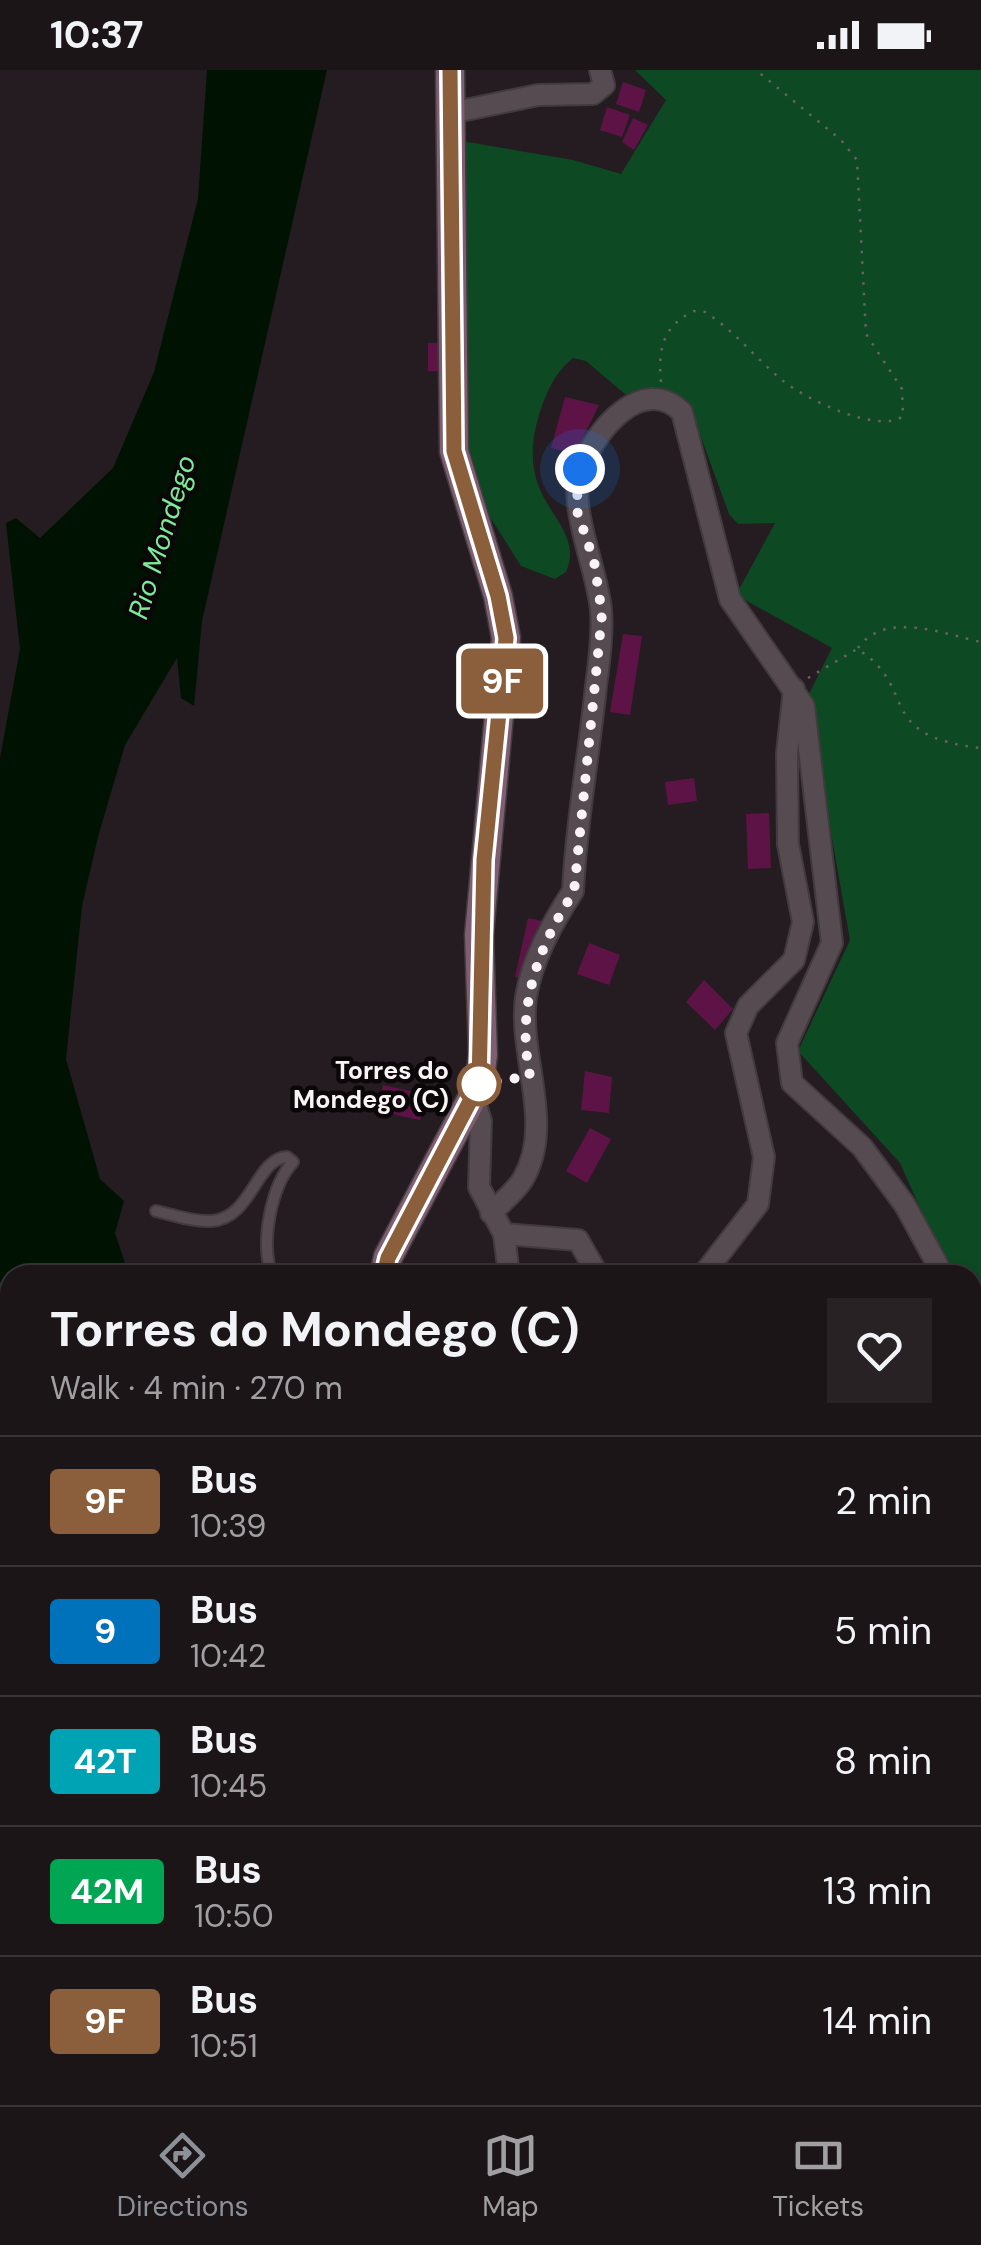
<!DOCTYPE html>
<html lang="en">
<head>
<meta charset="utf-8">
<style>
	body { margin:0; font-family:"DM Sans",sans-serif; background:#282225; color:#f1f3f6; height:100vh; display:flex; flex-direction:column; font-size:38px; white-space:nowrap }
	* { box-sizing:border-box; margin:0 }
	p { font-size:32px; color:#a09fa2 }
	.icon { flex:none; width:55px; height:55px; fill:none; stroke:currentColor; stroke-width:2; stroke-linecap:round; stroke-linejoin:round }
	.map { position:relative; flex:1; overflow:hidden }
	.drawer { position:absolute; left:0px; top:1195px; width:982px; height:840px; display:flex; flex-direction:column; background:#1b1518; border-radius:30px 30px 0 0; box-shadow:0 2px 8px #0004,0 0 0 2px #393437 }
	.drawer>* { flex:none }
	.badge { padding:0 20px; border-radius:8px; font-size:35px; line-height:65px }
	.you { position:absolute; width:50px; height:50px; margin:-25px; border:8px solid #fff; border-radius:50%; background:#1a73e8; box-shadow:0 0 0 15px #1a73e833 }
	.map>.badge { position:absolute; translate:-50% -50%; box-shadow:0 0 0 5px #fff }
	.round { display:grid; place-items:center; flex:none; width:105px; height:105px; border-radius:0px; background:#282225 }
	.head { display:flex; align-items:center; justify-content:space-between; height:170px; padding:0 50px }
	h1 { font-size:48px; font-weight:700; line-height:75px }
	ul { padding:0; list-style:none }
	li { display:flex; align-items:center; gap:30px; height:130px; padding:0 50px; border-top:2px solid #393437 }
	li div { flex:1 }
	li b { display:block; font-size:38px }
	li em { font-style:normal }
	li .badge { min-width:110px; font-weight:700; text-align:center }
	.status { display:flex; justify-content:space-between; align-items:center; height:70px; padding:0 50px; background:#1b1518; direction:ltr }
	.status svg { height:28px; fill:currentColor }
	.tabs { display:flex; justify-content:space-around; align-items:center; height:140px; border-top:2px solid #393437; background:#1b1518; font-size:28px; color:#a09fa2 }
	.tabs a { display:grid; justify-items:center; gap:5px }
	.tabs .current { color:#8c9099 }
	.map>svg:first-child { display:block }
	.green { fill:#0d4923 }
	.water { fill:#001303 }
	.building { fill:#5e1347 }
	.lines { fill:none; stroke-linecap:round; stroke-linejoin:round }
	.service-casing { stroke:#413a3e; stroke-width:14 }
	.minor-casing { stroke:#413a3e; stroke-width:24 }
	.secondary-casing { stroke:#413a3e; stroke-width:31 }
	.path { stroke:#6a6366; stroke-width:2.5; stroke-dasharray:2.5 8; stroke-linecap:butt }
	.service { stroke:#554b50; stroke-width:10 }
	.minor { stroke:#554b50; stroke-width:20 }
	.secondary { stroke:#7e5e70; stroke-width:28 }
	.line-casing { stroke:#fff; stroke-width:22 }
	.line { stroke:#8b5e3c; stroke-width:15 }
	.walk { stroke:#f9f3f6; stroke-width:10; stroke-dasharray:0 18 }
	.stop-dot { fill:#fff; stroke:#8b5e3c; stroke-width:5 }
	.labels { text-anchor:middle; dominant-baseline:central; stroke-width:9; stroke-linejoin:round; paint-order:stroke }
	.stop-label { font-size:25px; font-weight:bold; fill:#f9f3f6; stroke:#0b0709; text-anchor:end }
	.water-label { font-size:28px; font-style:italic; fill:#7dea9a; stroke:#0b0709 }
</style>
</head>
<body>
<div class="status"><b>10:37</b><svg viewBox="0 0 49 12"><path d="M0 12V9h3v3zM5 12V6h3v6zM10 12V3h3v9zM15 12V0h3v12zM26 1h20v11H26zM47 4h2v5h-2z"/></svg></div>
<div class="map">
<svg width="981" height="2035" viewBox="0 0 981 2035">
	<rect width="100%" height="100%" fill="#241c20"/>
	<path class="green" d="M 635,0 L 981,0 L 981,1276 L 973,1257 L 972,1205 L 950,1205 L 900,1093 L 798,981 L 850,870 L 807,628 L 832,578 L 736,525 L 775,453 L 738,454 L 729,444 L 698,359 L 684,336 L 625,324 L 586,291 L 573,288 C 558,300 550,315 543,333 C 533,360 528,390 539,417 C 550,446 581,469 566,502 L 555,509 L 521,496 L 466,409 L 456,70 L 573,90 L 621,104 L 666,30 Z"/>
	<g class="water">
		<polygon points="207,0 327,0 202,551 194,636 181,628 177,588 125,675 98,767 82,836 66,989 100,1109 124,1131 115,1163 129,1205 10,1205 10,1325 0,1303 0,688 20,579 6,453 16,448 40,468 113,398 154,302 198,129"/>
		<polygon points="195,2025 311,2025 311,2035 196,2035"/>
	</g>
	<g class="building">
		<polygon points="623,12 646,20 639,42 616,34"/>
		<polygon points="607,37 630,45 622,67 600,60"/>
		<polygon points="633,48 648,55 634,80 622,72"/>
		<rect x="428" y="273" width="13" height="28"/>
		<polygon points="565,327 599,335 575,384 551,378"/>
		<polygon points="623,564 642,566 630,645 610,642"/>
		<polygon points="694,708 697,731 668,735 665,712"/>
		<polygon points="769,743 771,798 748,799 746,744"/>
		<polygon points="528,848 547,852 528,909 515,907"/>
		<polygon points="589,873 620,885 609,915 577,904"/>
		<polygon points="704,910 733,939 715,960 686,932"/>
		<polygon points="585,1001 612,1007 609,1043 581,1040"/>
		<polygon points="383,1015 428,1025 420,1050 377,1041"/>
		<polygon points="590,1058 611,1069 587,1113 566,1101"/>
	</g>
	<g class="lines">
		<g class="service-casing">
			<path id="service" d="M 156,1141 C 173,1145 194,1152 211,1151 C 252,1149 256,1088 287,1087 L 293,1092 C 271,1116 260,1173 272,1205"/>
		</g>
		<g class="minor-casing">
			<g id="minor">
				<polyline points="451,43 538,25 593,24 604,15 600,0"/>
				<polyline points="474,1029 481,1051 479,1117 504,1164 578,1170 598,1205"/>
				<path d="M 491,1143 C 501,1133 516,1121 523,1109 C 555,1054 518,986 526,927 C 532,889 553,852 573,821 C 576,753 589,685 596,616 C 599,592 603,565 601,540 C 597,498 567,435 581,398 C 594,363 642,302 682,342 L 730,529 L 804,636 L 832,873 L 787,973 L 792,1013 L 862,1077 L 905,1135 L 943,1205"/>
				<polyline points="504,1164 509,1205"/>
				<polyline points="703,1205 758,1134 764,1087 736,963 748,936 794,890 803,852 788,774 787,683 794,619"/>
				<polyline points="972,1278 981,1302"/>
				<polyline points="972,1684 981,1651"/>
			</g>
		</g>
		<g class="secondary-casing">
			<g id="secondary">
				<polyline points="384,1205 388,1187 479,1015 483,985 479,865 506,568 498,526 454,381 450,0"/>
				<polyline points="613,2025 614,2035"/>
			</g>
		</g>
		<g class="path">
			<path d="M 661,312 C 658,280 662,256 694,241 L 705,242 C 734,260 755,288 782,310 C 803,328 879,365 903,346 L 902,319 L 866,264 L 857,90 L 841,70 L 756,0"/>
			<path d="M 858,578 C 885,540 944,564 981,572"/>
			<path d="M 808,608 L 857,579 C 920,617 872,666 981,678"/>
			<polyline points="974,1704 981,1715"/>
			<polyline points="972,1801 981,1777"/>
			<polyline points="972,1894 981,1902"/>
		</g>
		<use href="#service" class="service"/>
		<use href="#minor" class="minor"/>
		<use href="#secondary" class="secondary"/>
	</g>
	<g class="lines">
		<g class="line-casing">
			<polyline id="line" points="384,1205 388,1188 479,1014 484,790 504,593 506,568 498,526 454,381 450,0"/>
		</g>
		<use href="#line" class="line"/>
		<path class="walk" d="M 479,1014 L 530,1006 C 516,939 537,878 574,822 L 602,544 L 594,491 L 576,438 L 580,399"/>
	</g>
	<circle class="stop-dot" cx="479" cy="1014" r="20"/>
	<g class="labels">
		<g class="stop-label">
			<text x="449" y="1000">Torres do<tspan x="449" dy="29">Mondego (C)</tspan></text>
		</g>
		<g class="water-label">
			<text transform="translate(162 467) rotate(-73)">Rio Mondego</text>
		</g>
	</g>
</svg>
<div class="you" style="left:580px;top:399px"></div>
<b class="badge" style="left:502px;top:611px;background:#8b5e3c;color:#fff">9F</b>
<section class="drawer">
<div class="head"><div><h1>Torres do Mondego (C)</h1><p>Walk · 4 min · 270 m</p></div><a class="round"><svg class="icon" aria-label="heart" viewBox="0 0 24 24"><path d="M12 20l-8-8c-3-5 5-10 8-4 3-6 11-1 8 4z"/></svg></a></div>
<ul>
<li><span class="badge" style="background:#8b5e3c;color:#fff">9F</span><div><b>Bus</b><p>10:39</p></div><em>2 min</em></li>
<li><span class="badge" style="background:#0072bc;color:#fff">9</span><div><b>Bus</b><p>10:42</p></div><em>5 min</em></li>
<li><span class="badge" style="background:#00a3b4;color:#fff">42T</span><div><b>Bus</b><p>10:45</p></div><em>8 min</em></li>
<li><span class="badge" style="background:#00a651;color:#fff">42M</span><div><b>Bus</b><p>10:50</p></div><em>13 min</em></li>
<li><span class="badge" style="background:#8b5e3c;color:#fff">9F</span><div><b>Bus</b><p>10:51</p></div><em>14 min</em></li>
</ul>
</section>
</div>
<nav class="tabs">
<a class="current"><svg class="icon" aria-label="directions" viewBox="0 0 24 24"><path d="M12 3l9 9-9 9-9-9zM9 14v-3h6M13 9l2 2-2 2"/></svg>Directions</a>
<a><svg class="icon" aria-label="map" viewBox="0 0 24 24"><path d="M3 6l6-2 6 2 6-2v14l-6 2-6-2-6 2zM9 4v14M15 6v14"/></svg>Map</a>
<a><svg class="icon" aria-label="tickets" viewBox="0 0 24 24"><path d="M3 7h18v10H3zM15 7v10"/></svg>Tickets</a>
</nav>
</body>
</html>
